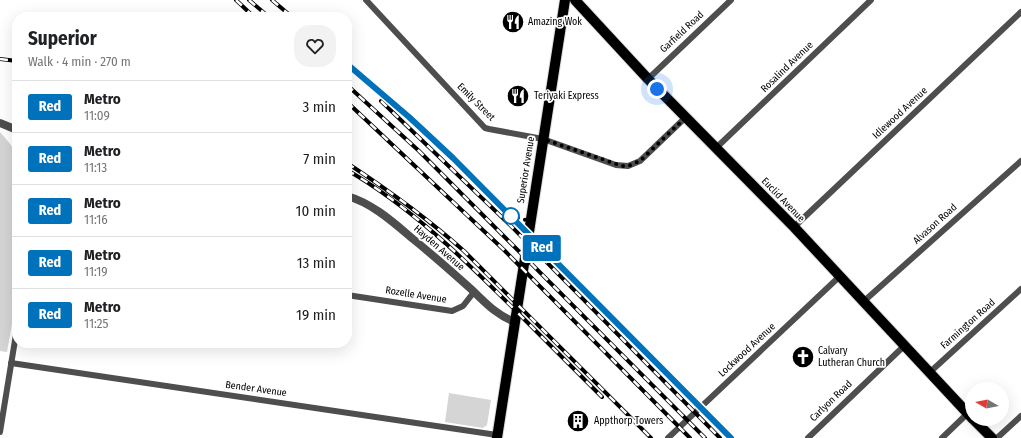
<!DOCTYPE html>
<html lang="en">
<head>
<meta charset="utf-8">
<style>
	body { margin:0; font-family:"Fira Sans Condensed",sans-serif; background:#f2f2f2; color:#202124; height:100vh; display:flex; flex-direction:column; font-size:15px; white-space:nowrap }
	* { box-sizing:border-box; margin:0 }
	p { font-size:13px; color:#757577 }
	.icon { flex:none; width:22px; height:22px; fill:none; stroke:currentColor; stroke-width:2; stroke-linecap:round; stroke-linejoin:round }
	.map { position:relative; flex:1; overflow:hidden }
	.sheet { position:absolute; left:12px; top:12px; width:340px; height:336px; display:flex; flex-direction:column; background:#fff; border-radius:16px; box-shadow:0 4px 16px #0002 }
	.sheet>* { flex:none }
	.badge { padding:0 8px; border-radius:3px; font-size:14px; line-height:26px }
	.needle { width:26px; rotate:279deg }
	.buttons { position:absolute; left:965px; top:382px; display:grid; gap:8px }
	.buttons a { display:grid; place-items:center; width:44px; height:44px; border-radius:50%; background:#fff; box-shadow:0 4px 16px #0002; font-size:20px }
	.you { position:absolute; width:20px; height:20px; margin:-10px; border:3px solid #fff; border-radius:50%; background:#1a73e8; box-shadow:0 0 0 6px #1a73e833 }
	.map>.badge { position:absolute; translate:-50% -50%; box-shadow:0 0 0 2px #fff }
	.round { display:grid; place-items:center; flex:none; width:42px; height:42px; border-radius:16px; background:#f2f2f2 }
	.summary { display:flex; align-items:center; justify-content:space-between; height:68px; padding:0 16px }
	h1 { font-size:19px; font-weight:700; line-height:30px }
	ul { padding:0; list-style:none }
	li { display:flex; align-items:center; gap:12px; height:52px; padding:0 16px; border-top:1px solid #e0e0e0 }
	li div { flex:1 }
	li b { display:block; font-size:15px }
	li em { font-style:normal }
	li .badge { min-width:44px; font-weight:700; text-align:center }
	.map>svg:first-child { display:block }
	.green { fill:#d5d5d5 }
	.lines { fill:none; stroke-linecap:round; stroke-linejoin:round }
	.primary-casing { stroke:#dbdbdb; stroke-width:12 }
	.minor { stroke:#4e4e4e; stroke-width:6 }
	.tertiary { stroke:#4e4e4e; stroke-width:8 }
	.primary { stroke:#000; stroke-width:10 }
	.rail-casing { stroke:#000; stroke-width:4 }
	.rail { stroke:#fff; stroke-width:2.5; stroke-dasharray:8; stroke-linecap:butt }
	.line-casing { stroke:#fff; stroke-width:9 }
	.line { stroke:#0072bc; stroke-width:6 }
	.walk { stroke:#000; stroke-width:4; stroke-dasharray:0 7.2 }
	.stop-dot { fill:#fff; stroke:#0072bc; stroke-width:2 }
	.labels { text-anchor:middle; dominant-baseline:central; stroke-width:3.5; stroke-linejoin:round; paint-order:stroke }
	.poi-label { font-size:10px; fill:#000; stroke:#fff; text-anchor:start }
	.street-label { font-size:10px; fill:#000; stroke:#fff }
</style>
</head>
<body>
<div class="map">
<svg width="1021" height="438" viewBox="0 0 1021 438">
	<rect width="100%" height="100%" fill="#fff"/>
	<g class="green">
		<polygon points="0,132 11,145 17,156 17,296 7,352 0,351"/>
		<polygon points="449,393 491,400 487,425 483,428 445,422"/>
	</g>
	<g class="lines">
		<g class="primary-casing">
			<g id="primary">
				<polyline points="575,0 648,79 794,227 972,418"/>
				<polyline points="973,419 992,438"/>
				<polyline points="497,438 565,0"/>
			</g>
		</g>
		<g class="minor">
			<polyline points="366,0 485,128 489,129 543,139 616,165 628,166 640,161 686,117"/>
			<polyline points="648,79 731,0"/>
			<polyline points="716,148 871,0"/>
			<polyline points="794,227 1021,12"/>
			<polyline points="347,295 452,311 463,306 474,292"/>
			<polyline points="863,302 1021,161"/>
			<polyline points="11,363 497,435"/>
			<polyline points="929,373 1021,289"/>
			<polyline points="0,432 17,328"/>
			<polyline points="668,438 839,277"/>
			<polyline points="808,438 904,346"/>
			<polyline points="942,438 968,413"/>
			<polyline points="997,438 1021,416"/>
		</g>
		<g class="tertiary">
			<polyline points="0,123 17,130"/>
			<path d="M 347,196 C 372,203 393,222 413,239 C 433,255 452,272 471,289 C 485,302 496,315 515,322"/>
		</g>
		<use href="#primary" class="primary"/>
		<g class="rail-casing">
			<g id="rail">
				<polyline points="236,0 254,17"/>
				<polyline points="249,0 269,17"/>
				<polyline points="272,0 292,17"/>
				<polyline points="0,59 17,61"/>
				<polyline points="347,64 409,117 453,158 731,438"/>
				<polyline points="347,85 419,151 705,438"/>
				<polyline points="381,101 509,224 720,438"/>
				<polyline points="347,102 504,250 690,438"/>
				<path d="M 347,163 C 388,190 427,218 464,251 L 651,438"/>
				<path d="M 347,170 C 411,207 464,259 516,311 C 545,340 573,368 602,397"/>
			</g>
		</g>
		<use href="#rail" class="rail"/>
	</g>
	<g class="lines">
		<g class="line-casing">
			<polyline id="line" points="347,64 409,117 453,158 731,438"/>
		</g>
		<use href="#line" class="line"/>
		<polyline class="walk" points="511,216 530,221 543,139 622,166 628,166 640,161 686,117 657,89"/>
	</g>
	<defs>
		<g id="restaurant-disc" transform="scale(1.15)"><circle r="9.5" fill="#000" stroke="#fff"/><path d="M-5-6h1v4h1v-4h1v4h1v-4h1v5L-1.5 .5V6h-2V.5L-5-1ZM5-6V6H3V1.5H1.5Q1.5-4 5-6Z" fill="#fff"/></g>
		<g id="church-disc" transform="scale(1.15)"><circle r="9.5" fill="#000" stroke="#fff"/><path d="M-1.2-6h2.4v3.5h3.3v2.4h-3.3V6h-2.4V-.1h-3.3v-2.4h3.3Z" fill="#fff"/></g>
		<g id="building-disc" transform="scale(1.15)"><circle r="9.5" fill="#000" stroke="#fff"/><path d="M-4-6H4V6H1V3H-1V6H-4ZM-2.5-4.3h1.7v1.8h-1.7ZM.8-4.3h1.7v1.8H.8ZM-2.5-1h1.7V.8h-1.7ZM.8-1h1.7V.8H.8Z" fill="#fff"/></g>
	</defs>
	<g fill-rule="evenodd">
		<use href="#restaurant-disc" x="513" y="22"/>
		<use href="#restaurant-disc" x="518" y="96"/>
		<use href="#church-disc" x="803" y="357"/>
		<use href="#building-disc" x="578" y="421"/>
	</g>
	<circle class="stop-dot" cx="511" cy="216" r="8"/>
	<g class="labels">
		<g class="poi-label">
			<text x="528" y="22">Amazing Wok</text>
			<text x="534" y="96">Teriyaki Express</text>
			<text x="818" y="351">Calvary<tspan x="818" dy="12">Lutheran Church</tspan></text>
			<text x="594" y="421">Appthorp Towers</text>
		</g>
		<g class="street-label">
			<text transform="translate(682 32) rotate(-43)">Garfield Road</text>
			<text transform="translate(787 67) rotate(-44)">Rosalind Avenue</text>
			<text transform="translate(476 102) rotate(45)">Emily Street</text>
			<text transform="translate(900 113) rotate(-43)">Idlewood Avenue</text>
			<text transform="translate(526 170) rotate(-81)">Superior Avenue</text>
			<text transform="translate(783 200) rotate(46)">Euclid Avenue</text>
			<text transform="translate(935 224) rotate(-42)">Alvason Road</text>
			<text transform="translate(439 248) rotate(41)">Hayden Avenue</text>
			<text transform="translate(416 295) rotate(9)">Rozelle Avenue</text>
			<text transform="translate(968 324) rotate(-42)">Farmington Road</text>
			<text transform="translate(747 350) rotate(-43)">Lockwood Avenue</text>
			<text transform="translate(256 389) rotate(8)">Bender Avenue</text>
			<text transform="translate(831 401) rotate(-44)">Carlyon Road</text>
		</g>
	</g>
</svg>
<div class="buttons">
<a><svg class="needle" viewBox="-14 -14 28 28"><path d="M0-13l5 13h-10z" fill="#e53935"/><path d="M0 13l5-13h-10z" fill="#757577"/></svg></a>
</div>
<div class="you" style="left:657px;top:89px"></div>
<b class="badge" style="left:542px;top:248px;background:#0072bc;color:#fff">Red</b>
<section class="sheet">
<div class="summary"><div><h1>Superior</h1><p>Walk · 4 min · 270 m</p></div><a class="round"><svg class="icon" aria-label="heart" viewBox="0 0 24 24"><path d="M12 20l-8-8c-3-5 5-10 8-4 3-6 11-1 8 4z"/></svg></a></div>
<ul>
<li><span class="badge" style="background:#0072bc;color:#fff">Red</span><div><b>Metro</b><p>11:09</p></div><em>3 min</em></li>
<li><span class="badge" style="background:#0072bc;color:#fff">Red</span><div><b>Metro</b><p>11:13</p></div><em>7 min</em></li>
<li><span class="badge" style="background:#0072bc;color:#fff">Red</span><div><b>Metro</b><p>11:16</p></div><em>10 min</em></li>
<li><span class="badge" style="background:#0072bc;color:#fff">Red</span><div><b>Metro</b><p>11:19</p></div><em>13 min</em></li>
<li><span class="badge" style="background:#0072bc;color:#fff">Red</span><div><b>Metro</b><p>11:25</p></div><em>19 min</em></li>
</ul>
</section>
</div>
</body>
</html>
